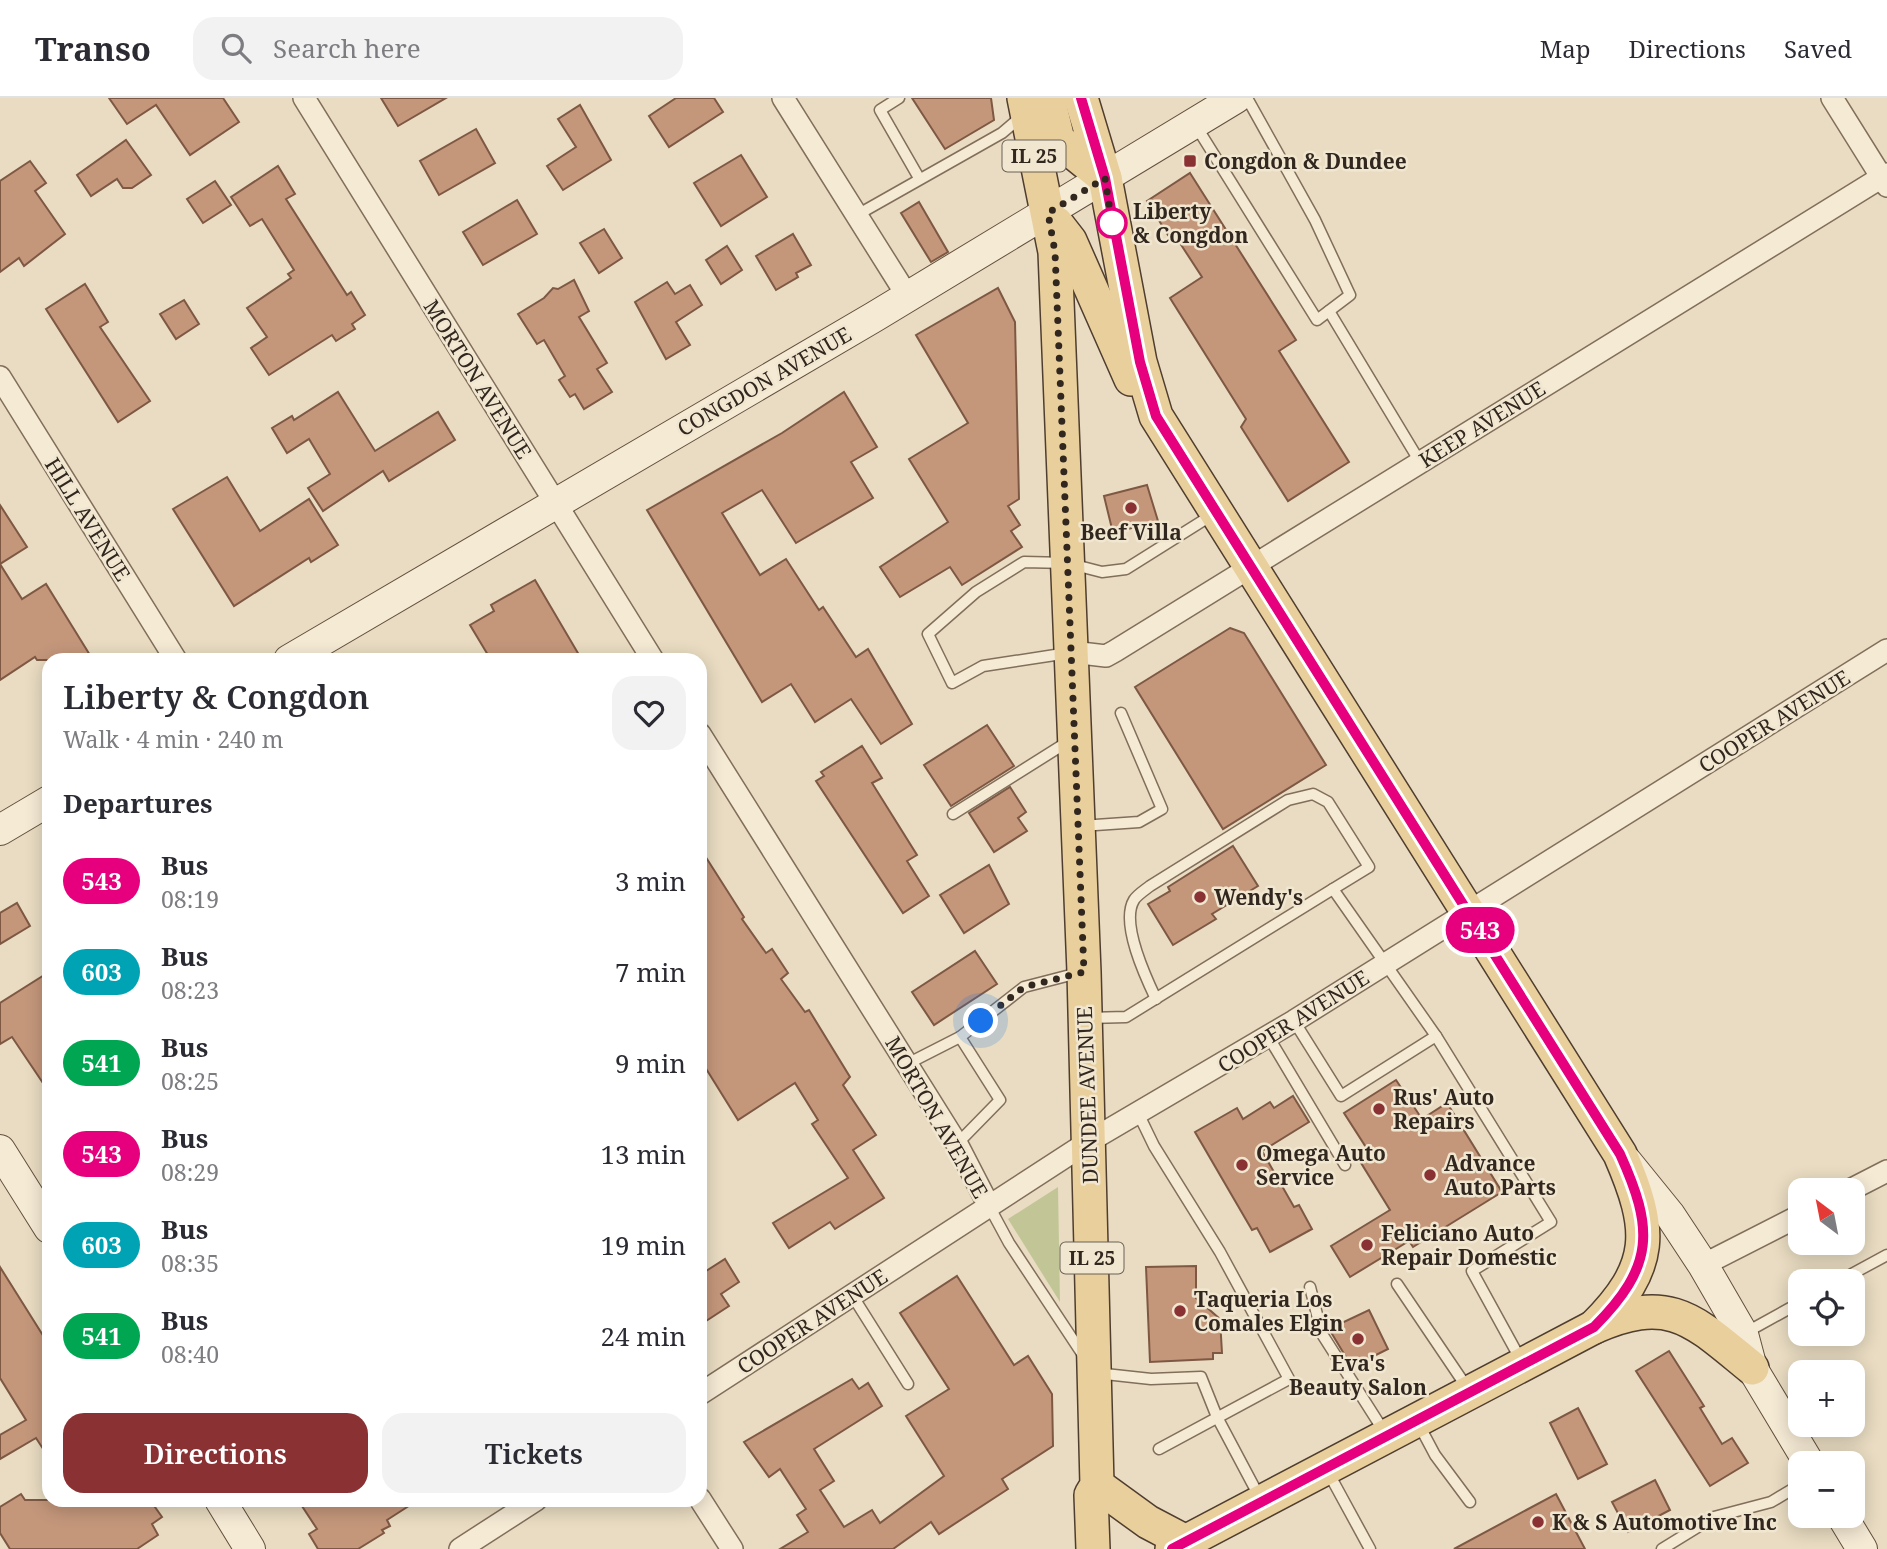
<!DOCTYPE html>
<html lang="en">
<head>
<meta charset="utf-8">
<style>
	body { margin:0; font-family:"Noto Serif",serif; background:#f2f2f3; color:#2b2b33; height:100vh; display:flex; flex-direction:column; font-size:26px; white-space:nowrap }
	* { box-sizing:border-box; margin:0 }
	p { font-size:23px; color:#7c7c81 }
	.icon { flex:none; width:38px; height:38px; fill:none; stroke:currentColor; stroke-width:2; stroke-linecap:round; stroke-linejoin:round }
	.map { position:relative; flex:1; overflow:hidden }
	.panel { position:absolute; left:42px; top:555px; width:665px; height:854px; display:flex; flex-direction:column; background:#fff; border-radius:21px; box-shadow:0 4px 18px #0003 }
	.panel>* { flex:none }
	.badge { padding:0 14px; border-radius:23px; font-size:24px; line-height:46px }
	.needle { width:46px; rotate:328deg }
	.controls { position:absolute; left:1788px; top:1080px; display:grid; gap:14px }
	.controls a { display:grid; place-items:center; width:77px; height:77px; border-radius:14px; background:#fff; box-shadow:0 4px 18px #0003; font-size:35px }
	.you { position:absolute; width:35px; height:35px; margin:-18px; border:5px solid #fff; border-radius:50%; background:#1a73e8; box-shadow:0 0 0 10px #1a73e833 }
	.map>.badge { position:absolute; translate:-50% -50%; box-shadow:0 0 0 4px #fff }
	h2 { padding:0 21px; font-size:26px; line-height:63px }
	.round { display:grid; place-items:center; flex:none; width:74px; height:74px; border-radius:21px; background:#f2f2f3 }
	.summary { display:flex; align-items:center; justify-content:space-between; height:119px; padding:0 21px }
	h1 { font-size:33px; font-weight:600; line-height:52px }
	.primary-button { display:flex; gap:14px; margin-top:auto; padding:14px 21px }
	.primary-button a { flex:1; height:80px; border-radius:21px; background:#8a3134; color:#fff; font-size:28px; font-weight:600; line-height:80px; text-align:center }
	.primary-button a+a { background:#f2f2f3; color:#2b2b33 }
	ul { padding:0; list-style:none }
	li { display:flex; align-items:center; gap:21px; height:91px; padding:0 21px }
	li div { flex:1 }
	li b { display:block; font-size:26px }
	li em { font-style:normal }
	li .badge { min-width:77px; font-weight:700; text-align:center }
	header { display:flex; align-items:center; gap:42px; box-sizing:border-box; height:98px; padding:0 35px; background:#fff; border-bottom:2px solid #e1e1e2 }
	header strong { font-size:33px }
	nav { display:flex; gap:38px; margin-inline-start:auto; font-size:24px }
	.search { width:490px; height:63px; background:#f2f2f3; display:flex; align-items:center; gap:18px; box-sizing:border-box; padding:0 24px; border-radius:21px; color:#7c7c81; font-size:26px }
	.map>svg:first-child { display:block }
	.green { fill:#c2c697 }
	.building { fill:#c4977b; stroke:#7e5843; stroke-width:2 }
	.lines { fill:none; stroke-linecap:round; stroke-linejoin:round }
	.lane-casing { stroke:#816e5b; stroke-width:13 }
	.street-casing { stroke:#816e5b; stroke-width:24 }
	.secondary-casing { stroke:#634f3e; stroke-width:32 }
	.primary-casing { stroke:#4f3d2f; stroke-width:36 }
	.lane { stroke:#f5ead4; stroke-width:10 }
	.street { stroke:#f5ead4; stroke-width:21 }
	.secondary { stroke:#f5ead4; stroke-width:30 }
	.primary { stroke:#e9cf9c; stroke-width:33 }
	.line-casing { stroke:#fff; stroke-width:16 }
	.line { stroke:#e6007e; stroke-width:10 }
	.walk { stroke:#32271e; stroke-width:7; stroke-dasharray:0 12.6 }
	.poi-dot { fill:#8a3134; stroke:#f1e7d1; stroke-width:2.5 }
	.stop-dot { fill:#fff; stroke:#e6007e; stroke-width:3.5 }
	.labels { text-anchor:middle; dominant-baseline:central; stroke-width:5; stroke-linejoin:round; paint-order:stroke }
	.shield { fill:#f1e7d1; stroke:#6b6154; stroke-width:2 }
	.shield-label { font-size:19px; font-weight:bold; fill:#32271e }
	.poi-label { font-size:21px; font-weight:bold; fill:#32271e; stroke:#f1e7d1; text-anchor:start }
	.stop-label { font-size:21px; font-weight:bold; fill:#32271e; stroke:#f1e7d1; text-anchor:start }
	.street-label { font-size:21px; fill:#32271e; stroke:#f1e7d1 }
</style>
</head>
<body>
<header>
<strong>Transo</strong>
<div class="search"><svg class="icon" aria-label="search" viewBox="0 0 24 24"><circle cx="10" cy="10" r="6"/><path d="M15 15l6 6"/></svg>Search here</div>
<nav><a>Map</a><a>Directions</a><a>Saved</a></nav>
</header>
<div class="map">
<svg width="1887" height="1451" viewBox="0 0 1887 1451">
	<rect width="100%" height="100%" fill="#e9dcc2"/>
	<polygon class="green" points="1058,1089 1060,1204 1008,1121"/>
	<g class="building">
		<polygon points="109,0 223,0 239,24 190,57 156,7 127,26"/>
		<polygon points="381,0 446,0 398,28"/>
		<polygon points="676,0 714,0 723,14 669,49 649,18"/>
		<polygon points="912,0 991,0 994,22 945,51"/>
		<polygon points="580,7 611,62 563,92 547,68 576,49 558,21"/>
		<polygon points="476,31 495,65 439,97 420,63"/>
		<polygon points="126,42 151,77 132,90 123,90 117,81 91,98 77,77"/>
		<polygon points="741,57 767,99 721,128 694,85"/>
		<polygon points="30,63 46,85 35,93 65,136 24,168 19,160 0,174 0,83"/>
		<polygon points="278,68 295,96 286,101 347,197 351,194 365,217 352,226 355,231 336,243 332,237 269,277 251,250 267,239 247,210 291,180 288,176 294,172 262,121 250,128 231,99"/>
		<polygon points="1190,75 1296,242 1279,253 1349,364 1288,403 1241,329 1246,321 1170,200 1202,179 1176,139 1171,142 1147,103"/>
		<polygon points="215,83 231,107 203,125 187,101"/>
		<polygon points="517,102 537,136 483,167 463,134"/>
		<polygon points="919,104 948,154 931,164 901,115"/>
		<polygon points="604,131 622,160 599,175 580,145"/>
		<polygon points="793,136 811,167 796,175 798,179 776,192 756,158"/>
		<polygon points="727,148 742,172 721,186 706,162"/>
		<polygon points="574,182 589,213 579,219 607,265 597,271 612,294 584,311 575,296 570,299 559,282 565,278 544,242 537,246 518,216 544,200 553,190 558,191"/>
		<polygon points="667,184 675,196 690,187 702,207 676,224 690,247 666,261 635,204"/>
		<polygon points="85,186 108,224 100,229 150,303 118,324 46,211"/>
		<polygon points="998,190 1015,224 1019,401 1008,408 1020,427 1011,433 1022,449 962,487 950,469 900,499 880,469 948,424 909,361 968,325 916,237"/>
		<polygon points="184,202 199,226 176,241 160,216"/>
		<polygon points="338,294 375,353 438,314 455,342 389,383 383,373 323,413 308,390 330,376 309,341 287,355 272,330 292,318 294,322"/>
		<polygon points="844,294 877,349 851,364 873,400 796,445 762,392 722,415 760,477 786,461 819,512 823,509 856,559 868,551 912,626 881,646 851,601 815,624 791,586 762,604 647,412 782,335"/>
		<polygon points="227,379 260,433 309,401 338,447 311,464 309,460 234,508 173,411"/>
		<polygon points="1147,387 1158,423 1113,435 1104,398"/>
		<polygon points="0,407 27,449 0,466"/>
		<polygon points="0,466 22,501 46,486 93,562 37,562 35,559 0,582"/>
		<polygon points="535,482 582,562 491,562 470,527 494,513 491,507"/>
		<polygon points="1230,530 1244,535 1326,667 1223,731 1135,589"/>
		<polygon points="987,627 1014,668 951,708 924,667"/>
		<polygon points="862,648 882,680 872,685 917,757 907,763 929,798 903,815 816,683 824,678 821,674"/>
		<polygon points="1010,689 1026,714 1018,720 1027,733 994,754 969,715"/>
		<polygon points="1233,748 1258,788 1212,816 1216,821 1173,847 1148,806 1170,793 1168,789"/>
		<polygon points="700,750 744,819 742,821 766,855 772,851 788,875 781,881 805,914 809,912 850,979 843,987 876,1037 853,1052 884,1100 835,1131 830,1124 789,1150 773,1125 848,1080 812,1026 818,1022 795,985 738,1022 700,961"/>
		<polygon points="989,767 1009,806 964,835 940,797"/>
		<polygon points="17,805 30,828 0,846 0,815"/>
		<polygon points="975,853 997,886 934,927 912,894"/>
		<polygon points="49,874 49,994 12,939 0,946 0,905"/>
		<polygon points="1396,982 1422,1021 1447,1005 1502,1094 1413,1149 1409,1143 1350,1179 1331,1148 1390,1112 1358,1060 1369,1054 1344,1015"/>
		<polygon points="1293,998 1309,1024 1262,1053 1294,1109 1299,1107 1312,1131 1270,1154 1257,1130 1252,1132 1195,1034 1237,1010 1243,1021 1270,1004 1274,1010"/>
		<polygon points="725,1161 739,1184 721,1196 729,1208 700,1227 700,1164 706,1173"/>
		<polygon points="1196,1168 1196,1200 1220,1221 1222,1255 1213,1255 1213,1261 1150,1264 1146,1169"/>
		<polygon points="0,1169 49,1247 49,1360 36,1340 0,1361 0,1337 26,1322 0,1280"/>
		<polygon points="957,1178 1014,1267 1028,1258 1052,1296 1053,1348 1002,1381 1008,1391 939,1436 931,1424 893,1451 780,1451 808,1434 797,1417 806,1411 780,1371 769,1379 744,1344 852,1281 859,1291 868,1285 882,1308 814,1351 834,1383 820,1392 844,1429 872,1412 880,1425 944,1378 906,1318 949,1291 900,1215"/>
		<polygon points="1369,1212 1388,1251 1352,1269 1329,1231"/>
		<polygon points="1669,1253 1704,1308 1700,1310 1722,1346 1732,1340 1748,1365 1710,1388 1636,1273"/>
		<polygon points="1578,1310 1607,1366 1578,1381 1550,1325"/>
		<polygon points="1655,1382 1670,1412 1628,1434 1612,1404"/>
		<polygon points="21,1396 25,1402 150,1402 162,1419 152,1426 158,1437 137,1451 10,1451 0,1435 0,1409"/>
		<polygon points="1556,1396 1585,1451 1454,1451"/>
		<polygon points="298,1402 418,1402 387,1422 390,1428 382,1432 384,1435 358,1451 318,1451 309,1436 317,1431"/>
	</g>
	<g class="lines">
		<g class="lane-casing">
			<g id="lane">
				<polyline points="899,0 880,12 919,80"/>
				<polyline points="1196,28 1317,222 1350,197 1315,122 1247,0"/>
				<polyline points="857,117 1002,35 1022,18"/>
				<polyline points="1329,213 1420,364"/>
				<polyline points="1068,555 983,568 952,585 928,536 976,494 1024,464 1067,465 1102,474 1126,471 1212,417"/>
				<polyline points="953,716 1069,643"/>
				<polyline points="1081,728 1139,724 1162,711 1121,615"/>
				<path d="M 1156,901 C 1146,880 1120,825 1134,802 C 1137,797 1145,792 1150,788 L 1288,702 L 1313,696 L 1328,704 L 1369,769 L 1333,791"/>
				<polyline points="1088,920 1126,919 1333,791 1436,938 1551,1124 1472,1173 1522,1264"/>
				<polyline points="1294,923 1341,998 1436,938"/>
				<polyline points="1268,938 1345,1067"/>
				<polyline points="907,966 960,939"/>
				<polyline points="1139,1017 1154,1048 1220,1154 1289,1281 1159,1351"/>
				<polyline points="957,1046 1000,1002 960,939 1024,889 1082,874"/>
				<polyline points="989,1108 1009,1145 1085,1260"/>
				<polyline points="1839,1183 1887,1157"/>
				<polyline points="1397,1186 1468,1291"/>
				<polyline points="1310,1189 1322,1236 1385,1335"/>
				<polyline points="852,1197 908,1286"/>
				<polyline points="1745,1235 1801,1204"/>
				<polyline points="1096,1275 1151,1281 1201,1279 1217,1319 1260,1400"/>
				<polyline points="1418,1325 1435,1357 1470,1404"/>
				<polyline points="1328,1374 1370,1451"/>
				<polyline points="1662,1451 1714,1419 1771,1404 1801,1386"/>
			</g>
		</g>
		<g class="street-casing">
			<g id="street">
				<polyline points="304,0 653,562"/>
				<polyline points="783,0 908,199"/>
				<polyline points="1832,0 1887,88"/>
				<polyline points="0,279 176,562"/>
				<polyline points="1072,554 1106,558 1115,553 1887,76"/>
				<polyline points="700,636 957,1046 989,1108"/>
				<polyline points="1850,1092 1887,1073"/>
				<polyline points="1703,1167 1801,1117"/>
				<polyline points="700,1296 1088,1044 1294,923 1887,552"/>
				<polyline points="700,1401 732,1451"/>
				<polyline points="460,1451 536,1402"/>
			</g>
		</g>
		<g class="secondary-casing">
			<g id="secondary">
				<polyline points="289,562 874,219 1236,0"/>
				<polyline points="0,732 49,703"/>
				<polyline points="0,1052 49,1130"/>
				<polyline points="1627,1064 1670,1117 1703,1167 1743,1236 1752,1270 1809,1365"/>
				<polyline points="220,1402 250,1451"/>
				<polyline points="1842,1418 1862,1451"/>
			</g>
		</g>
		<g class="primary-casing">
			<g id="primary">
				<polyline points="1024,0 1055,154 1084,874 1097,1387 1091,1397 1093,1451"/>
				<polyline points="1048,0 1058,42 1105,80"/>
				<path d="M 1081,0 L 1105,80 L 1140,264 L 1156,318 L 1620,1056 C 1653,1132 1655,1168 1594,1229"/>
				<polyline points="1056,125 1070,143 1131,281"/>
				<polyline points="1097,1387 1148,1424 1186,1444"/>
				<path d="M 1172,1451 L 1594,1229 C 1671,1195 1694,1223 1752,1270"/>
			</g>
		</g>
		<use href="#lane" class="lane"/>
		<use href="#street" class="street"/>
		<use href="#secondary" class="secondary"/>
		<use href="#primary" class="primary"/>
	</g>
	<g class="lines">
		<g class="line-casing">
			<path id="line" d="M 1081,0 L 1105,80 L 1140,264 L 1156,318 L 1620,1056 C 1654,1131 1655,1168 1594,1229 L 1172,1451"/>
		</g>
		<use href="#line" class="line"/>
		<polyline class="walk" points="981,923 1024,889 1084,874 1055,154 1048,115 1105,80 1112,125"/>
	</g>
	<g class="poi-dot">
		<rect x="1183" y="56" width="14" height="14" rx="3.5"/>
		<circle cx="1131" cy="410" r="7"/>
		<circle cx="1200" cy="799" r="7"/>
		<circle cx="1379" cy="1011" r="7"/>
		<circle cx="1242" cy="1067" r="7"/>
		<circle cx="1430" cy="1077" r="7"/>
		<circle cx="1367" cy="1147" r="7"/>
		<circle cx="1180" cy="1213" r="7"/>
		<circle cx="1358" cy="1241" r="7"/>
		<circle cx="1538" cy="1424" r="7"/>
	</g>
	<circle class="stop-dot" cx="1112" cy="125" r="14"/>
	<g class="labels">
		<g class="shield">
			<rect x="1002.5" y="42.5" width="63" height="31" rx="5"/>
			<rect x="1060.5" y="1144.5" width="63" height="31" rx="5"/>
		</g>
		<g class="shield-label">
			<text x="1034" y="58">IL 25</text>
			<text x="1092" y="1160">IL 25</text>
		</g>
		<g class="poi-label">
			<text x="1204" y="63">Congdon &amp; Dundee</text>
			<text x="1131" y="434" text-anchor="middle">Beef Villa</text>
			<text x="1214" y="799">Wendy's</text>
			<text x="1393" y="999">Rus' Auto<tspan x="1393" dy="24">Repairs</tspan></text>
			<text x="1256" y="1055">Omega Auto<tspan x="1256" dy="24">Service</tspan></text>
			<text x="1444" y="1065">Advance<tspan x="1444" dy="24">Auto Parts</tspan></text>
			<text x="1381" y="1135">Feliciano Auto<tspan x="1381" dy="24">Repair Domestic</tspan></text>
			<text x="1194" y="1201">Taqueria Los<tspan x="1194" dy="24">Comales Elgin</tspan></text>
			<text x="1358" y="1265" text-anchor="middle">Eva's<tspan x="1358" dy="24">Beauty Salon</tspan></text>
			<text x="1552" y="1424">K &amp; S Automotive Inc</text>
		</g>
		<g class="stop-label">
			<text x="1133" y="113">Liberty<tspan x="1133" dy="24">&amp; Congdon</tspan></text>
		</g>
		<g class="street-label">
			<text transform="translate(478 281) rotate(58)">MORTON AVENUE</text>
			<text transform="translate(764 283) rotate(-30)">CONGDON AVENUE</text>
			<text transform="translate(1482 326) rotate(-32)">KEEP AVENUE</text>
			<text transform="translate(88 421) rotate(58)">HILL AVENUE</text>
			<text transform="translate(1774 623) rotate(-32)">COOPER AVENUE</text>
			<text transform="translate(1293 923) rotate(-32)">COOPER AVENUE</text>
			<text transform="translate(1087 997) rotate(-92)">DUNDEE AVENUE</text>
			<text transform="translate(937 1019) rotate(60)">MORTON AVENUE</text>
			<text transform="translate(812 1223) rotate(-33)">COOPER AVENUE</text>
		</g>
	</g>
</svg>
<div class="controls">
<a><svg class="needle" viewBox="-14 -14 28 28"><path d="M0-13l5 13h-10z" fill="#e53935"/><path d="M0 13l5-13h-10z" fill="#7c7c81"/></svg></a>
<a><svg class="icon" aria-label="locate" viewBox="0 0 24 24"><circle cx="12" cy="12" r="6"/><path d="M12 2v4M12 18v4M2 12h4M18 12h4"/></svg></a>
<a>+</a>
<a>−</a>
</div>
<div class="you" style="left:981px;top:923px"></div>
<b class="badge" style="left:1480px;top:832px;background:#e6007e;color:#fff">543</b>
<section class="panel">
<div class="summary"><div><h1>Liberty &amp; Congdon</h1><p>Walk · 4 min · 240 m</p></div><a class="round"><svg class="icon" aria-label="heart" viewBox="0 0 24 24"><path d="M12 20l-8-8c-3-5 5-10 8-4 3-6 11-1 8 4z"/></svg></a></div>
<h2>Departures</h2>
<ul>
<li><span class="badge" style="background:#e6007e;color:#fff">543</span><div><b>Bus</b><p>08:19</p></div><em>3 min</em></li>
<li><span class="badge" style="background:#00a3b4;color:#fff">603</span><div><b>Bus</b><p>08:23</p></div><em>7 min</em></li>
<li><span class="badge" style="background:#00a651;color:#fff">541</span><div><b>Bus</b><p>08:25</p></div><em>9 min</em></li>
<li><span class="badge" style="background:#e6007e;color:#fff">543</span><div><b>Bus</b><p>08:29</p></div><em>13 min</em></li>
<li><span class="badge" style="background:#00a3b4;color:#fff">603</span><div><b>Bus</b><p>08:35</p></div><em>19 min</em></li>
<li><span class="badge" style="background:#00a651;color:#fff">541</span><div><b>Bus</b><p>08:40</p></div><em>24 min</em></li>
</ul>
<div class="primary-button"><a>Directions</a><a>Tickets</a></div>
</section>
</div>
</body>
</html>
